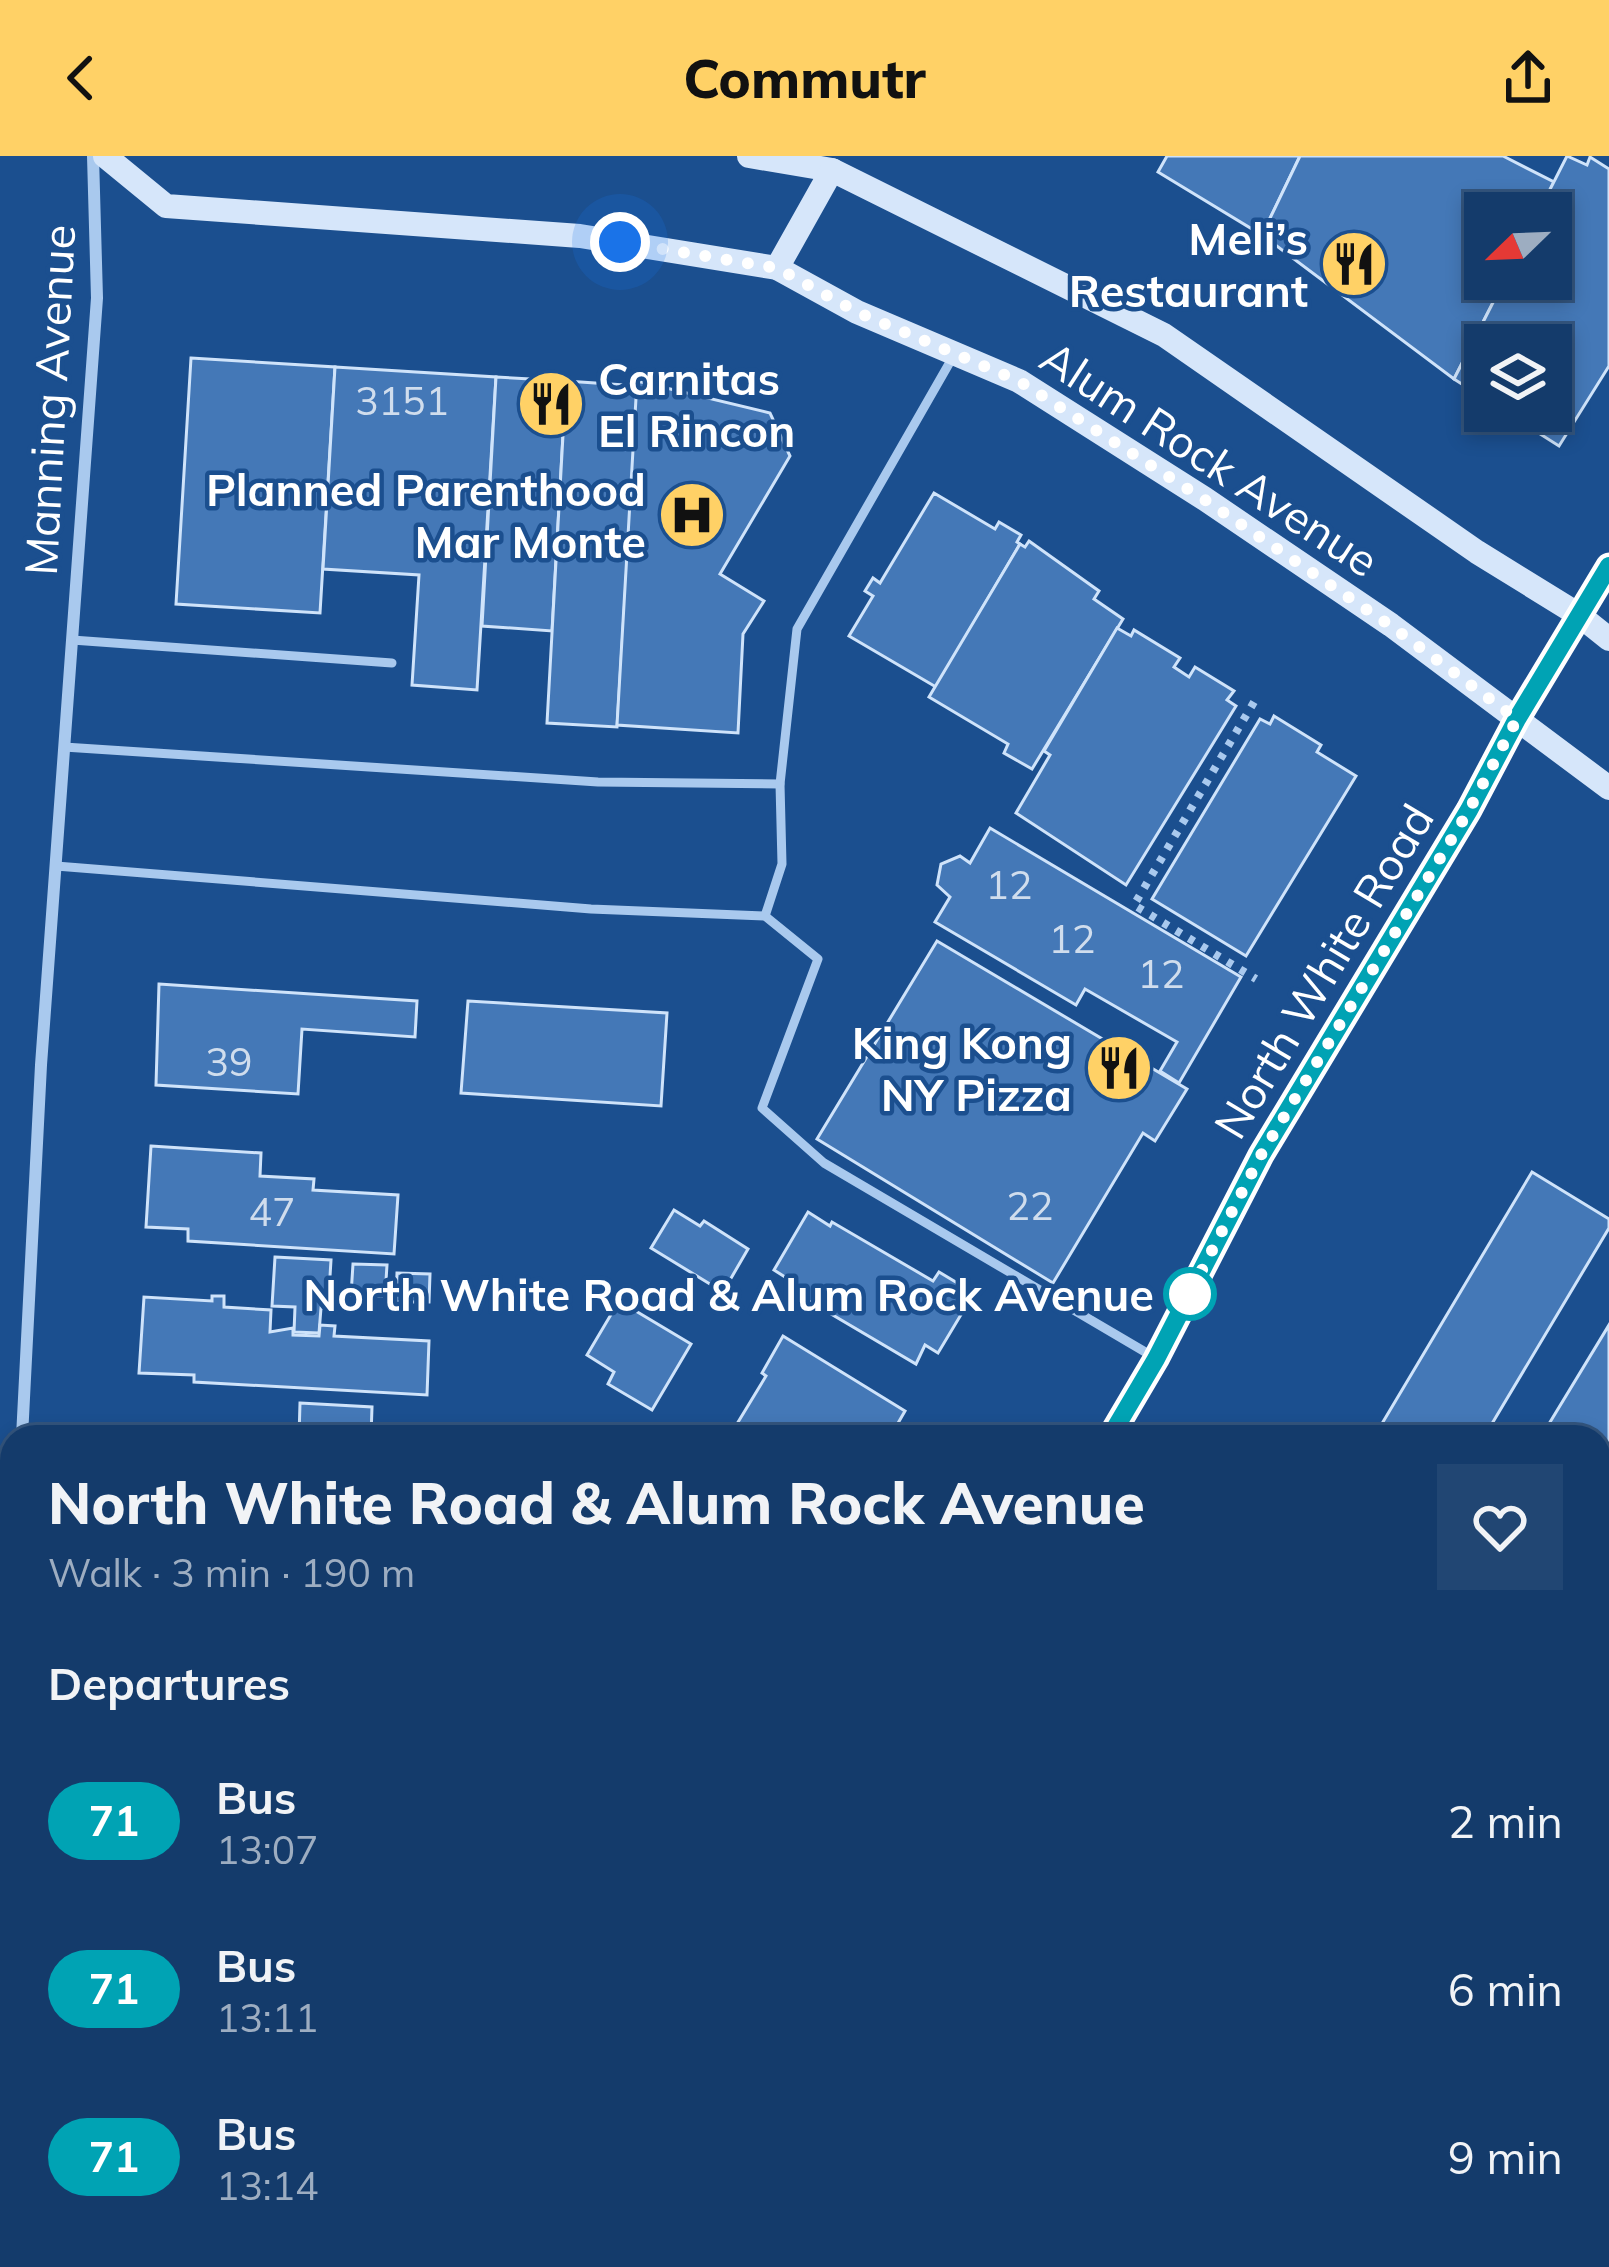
<!DOCTYPE html>
<html lang="en">
<head>
<meta charset="utf-8">
<style>
	body { margin:0; font-family:Mulish,sans-serif; background:#214673; color:#f1f3f6; height:100vh; display:flex; flex-direction:column; font-size:45px; white-space:nowrap }
	* { box-sizing:border-box; margin:0 }
	p { font-size:39px; color:#9dadc1 }
	.icon { flex:none; width:66px; height:66px; fill:none; stroke:currentColor; stroke-width:2; stroke-linecap:round; stroke-linejoin:round }
	.map { position:relative; flex:1; overflow:hidden }
	.drawer { position:absolute; left:0px; top:1269px; width:1611px; height:843px; display:flex; flex-direction:column; background:#143b6b; border-radius:36px 36px 0 0; box-shadow:0 6px 18px #0003,0 0 0 3px #33557e }
	.drawer>* { flex:none }
	.badge { padding:0 24px; border-radius:39px; font-size:42px; line-height:78px }
	.needle { width:78px; rotate:247deg }
	.fabs { position:absolute; left:1464px; top:36px; display:grid; gap:24px }
	.fabs a { display:grid; place-items:center; width:108px; height:108px; border-radius:0px; background:#143b6b; box-shadow:0 6px 18px #0003,0 0 0 3px #33557e; font-size:60px }
	.you { position:absolute; width:60px; height:60px; margin:-30px; border:9px solid #fff; border-radius:50%; background:#1a73e8; box-shadow:0 0 0 18px #1a73e833 }
	.map>.badge { position:absolute; translate:-50% -50%; box-shadow:0 0 0 6px #fff }
	h2 { padding:0 48px; font-size:45px; line-height:108px }
	.round { display:grid; place-items:center; flex:none; width:126px; height:126px; border-radius:0px; background:#214673 }
	.headline { display:flex; align-items:center; justify-content:space-between; height:204px; padding:0 48px }
	h1 { font-size:57px; font-weight:800; line-height:90px }
	ul { padding:0; list-style:none }
	li { display:flex; align-items:center; gap:36px; height:168px; padding:0 48px }
	li div { flex:1 }
	li b { display:block; font-size:45px }
	li em { font-style:normal }
	li .badge { min-width:132px; font-weight:700; text-align:center }
	header { display:flex; justify-content:space-between; align-items:center; height:156px; padding:0 48px; background:#ffd166; color:#111; font-size:54px; font-weight:800 }
	.map>svg:first-child { display:block }
	.green { fill:#2e69ad }
	.building { fill:#4478b7; stroke:#cfe3fa; stroke-width:3 }
	.lines { fill:none; stroke-linecap:round; stroke-linejoin:round }
	.path { stroke:#a9c9ee; stroke-width:8; stroke-dasharray:6 9; stroke-linecap:butt }
	.lane { stroke:#a9c9ee; stroke-width:9 }
	.street { stroke:#a9c9ee; stroke-width:12 }
	.secondary { stroke:#d6e6fa; stroke-width:24 }
	.line-casing { stroke:#fff; stroke-width:27 }
	.line { stroke:#00a3b4; stroke-width:18 }
	.walk { stroke:#fff; stroke-width:12; stroke-dasharray:0 21.6 }
	.stop-dot { fill:#fff; stroke:#00a3b4; stroke-width:6 }
	.labels { text-anchor:middle; dominant-baseline:central; stroke-width:9; stroke-linejoin:round; paint-order:stroke }
	.number-label { font-size:39px; fill:#d0dded }
	.poi-label { font-size:45px; font-weight:bold; fill:#fff; stroke:#1b4f8f; text-anchor:end }
	.street-label { font-size:45px; fill:#fff; stroke:#1b4f8f }
	.stop-label { font-size:45px; font-weight:bold; fill:#fff; stroke:#1b4f8f; text-anchor:end }
</style>
</head>
<body>
<header><svg class="icon" aria-label="back" viewBox="0 0 24 24"><path d="M15 5l-7 7 7 7"/></svg>Commutr<svg class="icon" aria-label="share" viewBox="0 0 24 24"><path d="M12 15V3M7 8l5-5 5 5M5 13v7h14v-7"/></svg></header>
<div class="map">
<svg width="1609" height="2111" viewBox="0 0 1609 2111">
	<rect width="100%" height="100%" fill="#1b4f8f"/>
	<g class="green">
		<polygon points="1609,1696 1609,1797 1599,1798 1599,1697"/>
		<polygon points="1609,1832 1609,1930 1599,1931 1599,1834"/>
		<polygon points="1609,1964 1609,2064 1599,2065 1599,1966"/>
	</g>
	<g class="building">
		<polygon points="1167,0 1300,0 1262,79 1158,16"/>
		<polygon points="1300,0 1503,0 1554,26 1538,57 1485,57 1485,123 1505,123 1454,223 1262,79"/>
		<polygon points="1567,0 1587,9 1590,1 1609,13 1609,210 1559,290 1504,255 1551,255 1551,189 1485,189 1485,243 1454,223 1505,123 1551,123 1551,57 1538,57"/>
		<polygon points="191,202 335,211 320,457 176,448"/>
		<polygon points="335,211 496,221 477,534 412,529 419,419 323,413"/>
		<polygon points="496,221 566,225 552,475 482,470"/>
		<polygon points="566,225 638,230 617,571 547,567"/>
		<polygon points="637,225 770,257 790,300 720,418 764,445 743,478 738,577 617,569"/>
		<polygon points="934,337 995,373 999,366 1021,379 1017,386 1020,388 936,531 849,480 873,440 865,435 873,422 880,427"/>
		<polygon points="1029,385 1099,435 1094,443 1123,463 1032,613 1004,597 1008,588 929,541 1020,388 1025,391"/>
		<polygon points="1117,472 1131,480 1134,474 1180,502 1174,511 1189,521 1195,511 1234,535 1227,544 1236,550 1126,729 1016,657 1050,599 1044,595"/>
		<polygon points="1274,560 1321,589 1317,596 1356,620 1246,800 1152,743 1260,563 1270,568"/>
		<polygon points="990,672 1241,821 1179,927 1160,915 1177,886 1085,833 1076,849 935,766 950,741 937,729 941,708 960,700 970,707"/>
		<polygon points="937,785 1187,933 1155,985 1143,977 1053,1127 817,983"/>
		<polygon points="159,828 417,845 415,881 302,873 298,938 156,929"/>
		<polygon points="468,845 667,857 661,950 461,937"/>
		<polygon points="151,990 261,997 260,1020 314,1023 313,1034 398,1039 394,1098 188,1085 188,1073 146,1071"/>
		<polygon points="1532,1016 1609,1063 1609,1072 1484,1281 1374,1281"/>
		<polygon points="674,1054 700,1070 704,1065 748,1093 723,1136 651,1092"/>
		<polygon points="808,1056 830,1070 832,1066 933,1125 939,1116 974,1137 938,1197 925,1189 916,1208 792,1135 796,1128 774,1114"/>
		<polygon points="275,1101 331,1104 328,1153 321,1152 319,1177 294,1176 295,1151 272,1150"/>
		<polygon points="353,1108 387,1109 385,1140 351,1139"/>
		<polygon points="397,1117 430,1118 429,1146 396,1146"/>
		<polygon points="212,1140 224,1140 224,1151 271,1154 270,1176 293,1172 293,1179 319,1180 320,1169 335,1170 334,1180 429,1185 427,1239 194,1226 194,1219 139,1217 144,1141 212,1145"/>
		<polygon points="619,1145 691,1188 652,1254 608,1228 614,1216 587,1199"/>
		<polygon points="1609,1169 1609,1337 1599,1353 1599,1281 1541,1281"/>
		<polygon points="783,1180 905,1255 890,1281 729,1281 766,1220 762,1217"/>
		<polygon points="300,1247 372,1251 371,1281 299,1281"/>
		<polygon points="162,1272 263,1278 262,1281 162,1281"/>
		<polygon points="123,2100 193,2100 188,2111 120,2111 117,2109"/>
		<polygon points="233,2100 306,2100 324,2111 226,2111"/>
	</g>
	<g class="lines">
		<polyline class="path" points="1254,546 1134,749 1256,823"/>
		<g class="lane">
			<polyline points="72,484 392,507"/>
			<polyline points="64,591 598,626 780,628"/>
			<polyline points="56,710 591,753 765,760 818,803 762,952 824,1007 1152,1200"/>
			<polyline points="765,760 782,708 780,628 797,473 954,199"/>
			<polyline points="1599,1563 1609,1562"/>
		</g>
		<g class="street">
			<polyline points="22,1281 41,909 97,142 93,0"/>
			<polyline points="0,1707 12,1474"/>
			<polyline points="0,1984 12,1985"/>
		</g>
		<g class="secondary">
			<polyline points="105,0 166,50 580,80 777,112 857,156 1019,225 1205,343 1391,469 1609,632"/>
			<polyline points="749,0 832,14 1164,179 1477,396 1579,459 1609,483"/>
			<polyline points="777,112 832,14"/>
			<polyline points="1110,1281 1156,1203 1261,999 1469,654 1517,563 1609,410"/>
			<polyline points="605,2111 612,2100"/>
		</g>
	</g>
	<g class="lines">
		<g class="line-casing">
			<polyline id="line" points="1110,1281 1156,1203 1261,999 1469,654 1517,563 1609,410"/>
		</g>
		<use href="#line" class="line"/>
		<polyline class="walk" points="620,86 777,112 857,156 1019,225 1205,344 1391,470 1517,563 1469,654 1261,999 1186,1145 1190,1138"/>
	</g>
	<defs>
		<g id="restaurant-disc" transform="scale(3.45)"><circle r="9.5" fill="#ffd166" stroke="#1b4f8f"/><path d="M-5-6h1v4h1v-4h1v4h1v-4h1v5L-1.5 .5V6h-2V.5L-5-1ZM5-6V6H3V1.5H1.5Q1.5-4 5-6Z" fill="#111"/></g>
		<g id="hospital-disc" transform="scale(3.45)"><circle r="9.5" fill="#ffd166" stroke="#1b4f8f"/><path d="M-5-5h3v3.5h4V-5h3V5h-3V1.5h-4V5h-3Z" fill="#111"/></g>
	</defs>
	<g fill-rule="evenodd">
		<use href="#restaurant-disc" x="1354" y="108"/>
		<use href="#restaurant-disc" x="551" y="248"/>
		<use href="#hospital-disc" x="692" y="359"/>
		<use href="#restaurant-disc" x="1119" y="912"/>
	</g>
	<circle class="stop-dot" cx="1190" cy="1138" r="24"/>
	<g class="labels">
		<g class="number-label">
			<text x="402" y="244">3151</text>
			<text x="1009" y="728">12</text>
			<text x="1072" y="782">12</text>
			<text x="1161" y="817">12</text>
			<text x="229" y="905">39</text>
			<text x="1030" y="1049">22</text>
			<text x="272" y="1055">47</text>
		</g>
		<g class="poi-label">
			<text x="1308" y="82">Meli’s<tspan x="1308" dy="52">Restaurant</tspan></text>
			<text x="598" y="222" text-anchor="start">Carnitas<tspan x="598" dy="52">El Rincon</tspan></text>
			<text x="646" y="333">Planned Parenthood<tspan x="646" dy="52">Mar Monte</tspan></text>
			<text x="1072" y="886">King Kong<tspan x="1072" dy="52">NY Pizza</tspan></text>
		</g>
		<g class="street-label">
			<text transform="translate(49 244) rotate(-87)">Manning Avenue</text>
			<text transform="translate(1210 302) rotate(33)">Alum Rock Avenue</text>
			<text transform="translate(1323 815) rotate(-59)">North White Road</text>
		</g>
		<g class="stop-label">
			<text x="1154" y="1138">North White Road &amp; Alum Rock Avenue</text>
		</g>
	</g>
</svg>
<div class="fabs">
<a><svg class="needle" viewBox="-14 -14 28 28"><path d="M0-13l5 13h-10z" fill="#e53935"/><path d="M0 13l5-13h-10z" fill="#9dadc1"/></svg></a>
<a><svg class="icon" aria-label="layers" viewBox="0 0 24 24"><path d="M12 4l9 5-9 5-9-5zM3 14l9 5 9-5"/></svg></a>
</div>
<div class="you" style="left:620px;top:86px"></div>
<section class="drawer">
<div class="headline"><div><h1>North White Road &amp; Alum Rock Avenue</h1><p>Walk · 3 min · 190 m</p></div><a class="round"><svg class="icon" aria-label="heart" viewBox="0 0 24 24"><path d="M12 20l-8-8c-3-5 5-10 8-4 3-6 11-1 8 4z"/></svg></a></div>
<h2>Departures</h2>
<ul>
<li><span class="badge" style="background:#00a3b4;color:#fff">71</span><div><b>Bus</b><p>13:07</p></div><em>2 min</em></li>
<li><span class="badge" style="background:#00a3b4;color:#fff">71</span><div><b>Bus</b><p>13:11</p></div><em>6 min</em></li>
<li><span class="badge" style="background:#00a3b4;color:#fff">71</span><div><b>Bus</b><p>13:14</p></div><em>9 min</em></li>
</ul>
</section>
</div>
</body>
</html>
